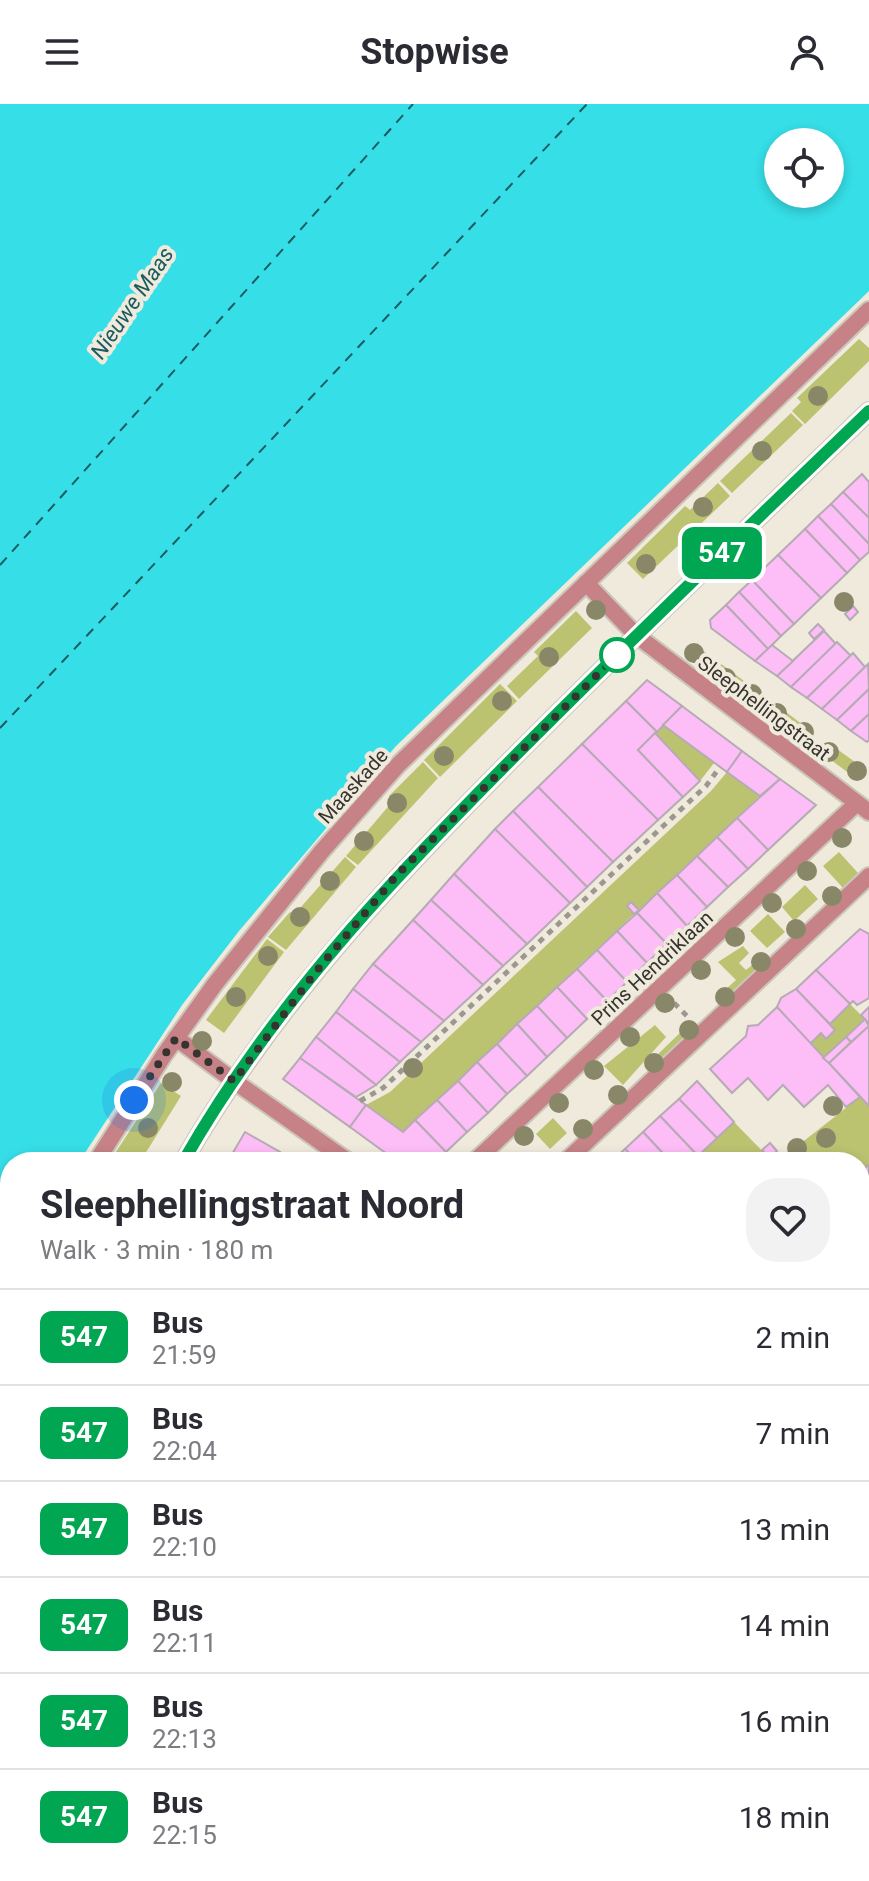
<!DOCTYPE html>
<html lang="en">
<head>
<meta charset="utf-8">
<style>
	body { margin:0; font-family:Roboto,sans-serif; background:#f2f2f3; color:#2b2b33; height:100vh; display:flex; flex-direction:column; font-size:30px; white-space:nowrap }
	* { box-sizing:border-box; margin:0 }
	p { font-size:26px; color:#7c7c81 }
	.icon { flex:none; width:44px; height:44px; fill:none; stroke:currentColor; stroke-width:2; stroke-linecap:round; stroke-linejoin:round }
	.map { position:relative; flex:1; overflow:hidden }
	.side { position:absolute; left:0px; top:1048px; width:870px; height:730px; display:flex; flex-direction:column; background:#fff; border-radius:32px 32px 0 0; box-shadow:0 4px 12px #0003 }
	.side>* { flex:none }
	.badge { padding:0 16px; border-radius:12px; font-size:28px; line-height:52px }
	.fabs { position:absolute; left:764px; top:24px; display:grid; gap:16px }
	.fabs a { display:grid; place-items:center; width:80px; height:80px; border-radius:50%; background:#fff; box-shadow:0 4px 12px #0003; font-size:40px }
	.you { position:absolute; width:40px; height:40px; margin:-20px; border:6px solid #fff; border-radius:50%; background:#1a73e8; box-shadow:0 0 0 12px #1a73e833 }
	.map>.badge { position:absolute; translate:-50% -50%; box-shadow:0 0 0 4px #fff }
	.round { display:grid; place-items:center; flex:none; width:84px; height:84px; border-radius:32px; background:#f2f2f3 }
	.overview { display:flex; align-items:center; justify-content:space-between; height:136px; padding:0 40px }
	h1 { font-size:38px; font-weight:700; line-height:60px }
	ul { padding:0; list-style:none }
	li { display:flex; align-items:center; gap:24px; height:96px; padding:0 40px; border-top:2px solid #e1e1e2 }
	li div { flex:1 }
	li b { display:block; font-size:30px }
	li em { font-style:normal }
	li .badge { min-width:88px; font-weight:700; text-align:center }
	header { display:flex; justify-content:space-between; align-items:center; height:104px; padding:0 40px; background:#fff; font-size:36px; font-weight:700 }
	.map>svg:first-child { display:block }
	.green { fill:#bbc371 }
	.water { fill:#36dee7; fill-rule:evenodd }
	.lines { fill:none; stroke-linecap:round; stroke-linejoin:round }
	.ferry { stroke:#1a5c60; stroke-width:2; stroke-dasharray:10 8; stroke-linecap:butt }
	.building { fill:#fdbdf6; stroke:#b6abb5; stroke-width:2 }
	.pedestrian-casing { stroke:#cac6b9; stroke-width:20 }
	.minor-casing { stroke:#cac6b9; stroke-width:20 }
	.path { stroke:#9c988e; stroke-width:5; stroke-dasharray:6 6; stroke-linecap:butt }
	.pedestrian { stroke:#c68287; stroke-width:16 }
	.minor { stroke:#c68287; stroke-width:16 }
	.tree { fill:#888868 }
	.line-casing { stroke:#fff; stroke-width:18 }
	.line { stroke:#00a651; stroke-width:12 }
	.walk { stroke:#36342f; stroke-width:8; stroke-dasharray:0 14.4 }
	.stop-dot { fill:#fff; stroke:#00a651; stroke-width:4 }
	.labels { text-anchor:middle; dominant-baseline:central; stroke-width:8; stroke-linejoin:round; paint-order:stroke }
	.street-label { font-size:20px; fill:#36342f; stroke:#efeadc }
	.water-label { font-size:22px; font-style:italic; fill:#1a5c60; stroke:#efeadc }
</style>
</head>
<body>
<header><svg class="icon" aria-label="menu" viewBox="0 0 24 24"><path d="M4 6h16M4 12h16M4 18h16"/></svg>Stopwise<svg class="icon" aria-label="person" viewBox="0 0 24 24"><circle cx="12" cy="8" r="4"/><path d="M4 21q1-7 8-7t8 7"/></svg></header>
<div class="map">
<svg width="869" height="1777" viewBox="0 0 869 1777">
	<rect width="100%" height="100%" fill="#efeadc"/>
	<g class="green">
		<polygon points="859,235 869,244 869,257 805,320 792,307 801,298 797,294"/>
		<polygon points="791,309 803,321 732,389 720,377"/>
		<polygon points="718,379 730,392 643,475 627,459 685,402 690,406"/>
		<polygon points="576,507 592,524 519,595 507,582 538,552 534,548"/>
		<polygon points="694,540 759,588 752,598 687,550"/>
		<polygon points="500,580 517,597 440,673 424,656"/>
		<polygon points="777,601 812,628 805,637 769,611"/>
		<polygon points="663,621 714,659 700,677 655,629"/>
		<polygon points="830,640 866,666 858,676 823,650"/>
		<polygon points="423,658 438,674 358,761 346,752 393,697 389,692"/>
		<polygon points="727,668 760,692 639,806 631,798 627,802 634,810 403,1028 366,1001 390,988 711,687"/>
		<polygon points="839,748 858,769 843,784 823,762"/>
		<polygon points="345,753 356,763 286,846 268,833 290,808 294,811"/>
		<polygon points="805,781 818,795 794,817 782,803"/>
		<polygon points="768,810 785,828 767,844 750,827"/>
		<polygon points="267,835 284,848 224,929 206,916"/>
		<polygon points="743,842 749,849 739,859 746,866 756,858 760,863 728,892 724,887 736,876 718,858"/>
		<polygon points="850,900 865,915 823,954 810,940 821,929 826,935 835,927 830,920"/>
		<polygon points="655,921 666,933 623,981 604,962"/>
		<polygon points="684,925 688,930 657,959 653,955"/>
		<polygon points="161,979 181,992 140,1058 110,1057"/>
		<polygon points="860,993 869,1002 869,1061 860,1067 860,1058 777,1058"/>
		<polygon points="553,1014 567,1029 550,1045 536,1030"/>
		<polygon points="734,1018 773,1058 691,1058"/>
	</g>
	<g class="water">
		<path d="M 0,0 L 869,0 L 869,187 L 396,642 L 239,827 L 182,901 L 79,1058 L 10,1058 L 10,1178 L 0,1197 ZM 778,38 L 830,38 L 830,90 L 778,90 Z"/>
		<polygon points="869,1278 869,1777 0,1777 0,1538 10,1545 10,1768 860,1768 860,1283"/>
	</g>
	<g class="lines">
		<g class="ferry">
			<polyline points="0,461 413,0"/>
			<polyline points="0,624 587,0"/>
		</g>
	</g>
	<g class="building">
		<polygon points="862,370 869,378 869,414 843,388"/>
		<polygon points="843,388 869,414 869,440 831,400"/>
		<polygon points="831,400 869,440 869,448 860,456 818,412"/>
		<polygon points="818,412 860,456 847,469 805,425"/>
		<polygon points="805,425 847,469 821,494 778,451"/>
		<polygon points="778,451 821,494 794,520 752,476"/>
		<polygon points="752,476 794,520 781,532 739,488"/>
		<polygon points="739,488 781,532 768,545 726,501"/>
		<polygon points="726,501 768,545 755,557 711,524 710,516"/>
		<polygon points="853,502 858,508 850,516 845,510"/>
		<polygon points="818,520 824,526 814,535 809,529"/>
		<polygon points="824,527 836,540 791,583 777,572"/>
		<polygon points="837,538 851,552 807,594 791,583"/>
		<polygon points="772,541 793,557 777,572 755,557"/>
		<polygon points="853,549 865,563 822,605 807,594"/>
		<polygon points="868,560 869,585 837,616 822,605"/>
		<polygon points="647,576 682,602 657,628 626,597"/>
		<polygon points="869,585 869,610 851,627 837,616"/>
		<polygon points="626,597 657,628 638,646 683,693 658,716 582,640"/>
		<polygon points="682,602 742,647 727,668 663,621"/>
		<polygon points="869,610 869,636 867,638 851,627"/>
		<polygon points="655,629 700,677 683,693 638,646"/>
		<polygon points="582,640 658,716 613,758 538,683"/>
		<polygon points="742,647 780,675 760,692 727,668"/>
		<polygon points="780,675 816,701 768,746 737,714"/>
		<polygon points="538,683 613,758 587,783 513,707"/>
		<polygon points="513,707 587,783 570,799 495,725"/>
		<polygon points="737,714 768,746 748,765 717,733"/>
		<polygon points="495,725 570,799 527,840 454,770"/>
		<polygon points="717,733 748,765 728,783 697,752"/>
		<polygon points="697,752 728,783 707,803 677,771"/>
		<polygon points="454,770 527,840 503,862 431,796"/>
		<polygon points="677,771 707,803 687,822 657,789"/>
		<polygon points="657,789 687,822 667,840 637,809"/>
		<polygon points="431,796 503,862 483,881 413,816"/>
		<polygon points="631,798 639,806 634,810 627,802"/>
		<polygon points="637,809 667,840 647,859 617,827"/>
		<polygon points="413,816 483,881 444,917 373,860"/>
		<polygon points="860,825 869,830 869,894 857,901 853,897 850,900 816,866"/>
		<polygon points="617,827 647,859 627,878 597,846"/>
		<polygon points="597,846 627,878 607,897 577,865"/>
		<polygon points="373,860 444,917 421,938 353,885"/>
		<polygon points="577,865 607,897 587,915 557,883"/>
		<polygon points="816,866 850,900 830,920 796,885"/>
		<polygon points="557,883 587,915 567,934 537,902"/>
		<polygon points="353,885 421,938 400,958 336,908"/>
		<polygon points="796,885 835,926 826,935 821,929 810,940 777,903 781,894"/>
		<polygon points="537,902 567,934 547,953 517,920"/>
		<polygon points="777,903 829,959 860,993 846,1003 828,981 804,1003 783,981 768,996 748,974 732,989 710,965 746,932 748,922 758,921"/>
		<polygon points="869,903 869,920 861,911"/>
		<polygon points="336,908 400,958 376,981 316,933"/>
		<polygon points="865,915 869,922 851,938 846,933"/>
		<polygon points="517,920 547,953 527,972 497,940"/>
		<polygon points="869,922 869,1002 829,959"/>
		<polygon points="316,933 376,981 356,993 300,954"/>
		<polygon points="846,933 851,938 829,959 823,954"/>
		<polygon points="497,940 527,972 507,990 477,958"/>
		<polygon points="300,954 366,1001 350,1023 283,975"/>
		<polygon points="477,958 507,990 488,1009 458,977"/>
		<polygon points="458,977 488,1009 467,1028 437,996"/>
		<polygon points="697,977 734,1018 717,1034 679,995"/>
		<polygon points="679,995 717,1034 698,1052 660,1012"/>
		<polygon points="437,996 467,1028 446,1048 415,1016"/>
		<polygon points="366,1001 403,1028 415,1016 446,1048 435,1058 398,1058 350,1023"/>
		<polygon points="660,1012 698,1052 691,1058 671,1058 643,1028"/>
		<polygon points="245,1028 280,1048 278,1052 288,1058 228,1057"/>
		<polygon points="643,1028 671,1058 638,1058 625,1045"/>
		<polygon points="770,1039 777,1047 769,1054 762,1046"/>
		<polygon points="625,1045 638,1058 611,1058"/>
		<polygon points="869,1061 869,1082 860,1067"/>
		<polygon points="860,1067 869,1082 869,1129 860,1114"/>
		<polygon points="860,1114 869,1129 860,1137"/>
	</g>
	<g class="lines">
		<g class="pedestrian-casing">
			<g id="pedestrian">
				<polyline points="586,479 636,531"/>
				<polyline points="176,934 234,977"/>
				<polyline points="96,1058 164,951 215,880 322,747 398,661 869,206"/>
				<polyline points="0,1231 10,1212"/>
				<polyline points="860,1267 869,1262"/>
				<polyline points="0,1272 10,1277"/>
				<polyline points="0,1461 3,1521"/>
			</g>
		</g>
		<g class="minor-casing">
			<g id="minor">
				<polyline points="636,531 869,708"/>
				<polyline points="234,977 349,1058"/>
				<path d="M 183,1058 C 277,894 407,759 540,627 C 648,519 759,413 869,307"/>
				<polyline points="474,1058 857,699"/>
				<polyline points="565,1058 869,772"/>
				<polyline points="860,1184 869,1179"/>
			</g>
		</g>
		<g class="path">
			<polyline points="674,899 690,915"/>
			<polyline points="360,997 383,984 706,682 720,663"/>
		</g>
		<use href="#pedestrian" class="pedestrian"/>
		<use href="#minor" class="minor"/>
	</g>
	<g class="tree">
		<circle cx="818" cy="292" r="10"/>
		<circle cx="762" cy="347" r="10"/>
		<circle cx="703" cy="403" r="10"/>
		<circle cx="646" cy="460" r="10"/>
		<circle cx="844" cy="498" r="10"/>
		<circle cx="596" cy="506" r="10"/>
		<circle cx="694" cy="549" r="10"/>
		<circle cx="549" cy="553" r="10"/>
		<circle cx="726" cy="574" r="10"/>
		<circle cx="752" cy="590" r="10"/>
		<circle cx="502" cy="597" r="10"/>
		<circle cx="777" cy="609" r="10"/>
		<circle cx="804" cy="628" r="10"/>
		<circle cx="829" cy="648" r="10"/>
		<circle cx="444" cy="652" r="10"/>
		<circle cx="857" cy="667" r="10"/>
		<circle cx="397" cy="699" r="10"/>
		<circle cx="842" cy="734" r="10"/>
		<circle cx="364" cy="737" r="10"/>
		<circle cx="807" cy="767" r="10"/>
		<circle cx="330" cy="777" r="10"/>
		<circle cx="832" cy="792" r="10"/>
		<circle cx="772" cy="799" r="10"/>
		<circle cx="300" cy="813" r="10"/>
		<circle cx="796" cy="825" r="10"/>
		<circle cx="735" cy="833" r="10"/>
		<circle cx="268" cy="852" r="10"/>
		<circle cx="761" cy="858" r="10"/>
		<circle cx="701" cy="866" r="10"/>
		<circle cx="236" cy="893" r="10"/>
		<circle cx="725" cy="893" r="10"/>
		<circle cx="665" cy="899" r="10"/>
		<circle cx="689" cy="926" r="10"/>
		<circle cx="630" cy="933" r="10"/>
		<circle cx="202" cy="937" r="10"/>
		<circle cx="654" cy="959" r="10"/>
		<circle cx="413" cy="964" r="10"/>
		<circle cx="594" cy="966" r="10"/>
		<circle cx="172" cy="978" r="10"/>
		<circle cx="618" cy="991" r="10"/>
		<circle cx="559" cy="999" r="10"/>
		<circle cx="833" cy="1002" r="10"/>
		<circle cx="148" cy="1024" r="10"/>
		<circle cx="583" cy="1025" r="10"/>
		<circle cx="524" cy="1032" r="10"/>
		<circle cx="826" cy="1034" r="10"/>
		<circle cx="797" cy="1044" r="10"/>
	</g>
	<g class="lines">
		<g class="line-casing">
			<path id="line" d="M 183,1058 C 276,894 407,759 540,627 C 648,519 759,413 869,307"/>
		</g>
		<use href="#line" class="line"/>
		<polyline class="walk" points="134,996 176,934 234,977 314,870 397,771 622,546 617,551"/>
	</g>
	<circle class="stop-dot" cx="617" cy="551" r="16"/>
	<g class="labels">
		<g class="street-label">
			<text transform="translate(764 604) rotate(37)">Sleephellingstraat</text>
			<text transform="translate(353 682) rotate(-48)">Maaskade</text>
			<text transform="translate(652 864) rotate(-43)">Prins Hendriklaan</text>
		</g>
		<g class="water-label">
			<text transform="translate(132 199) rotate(-56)">Nieuwe Maas</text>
		</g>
	</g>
</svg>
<div class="fabs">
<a><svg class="icon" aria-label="locate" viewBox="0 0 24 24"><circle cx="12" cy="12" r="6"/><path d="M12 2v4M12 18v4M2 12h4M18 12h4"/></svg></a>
</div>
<div class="you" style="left:134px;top:996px"></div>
<b class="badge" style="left:722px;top:449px;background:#00a651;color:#fff">547</b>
<section class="side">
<div class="overview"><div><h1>Sleephellingstraat Noord</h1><p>Walk · 3 min · 180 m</p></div><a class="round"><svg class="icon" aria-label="heart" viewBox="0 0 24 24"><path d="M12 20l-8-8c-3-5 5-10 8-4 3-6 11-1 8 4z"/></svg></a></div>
<ul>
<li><span class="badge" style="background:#00a651;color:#fff">547</span><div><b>Bus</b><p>21:59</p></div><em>2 min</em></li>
<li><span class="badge" style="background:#00a651;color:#fff">547</span><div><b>Bus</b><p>22:04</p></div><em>7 min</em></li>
<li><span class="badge" style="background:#00a651;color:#fff">547</span><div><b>Bus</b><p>22:10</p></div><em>13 min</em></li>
<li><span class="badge" style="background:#00a651;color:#fff">547</span><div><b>Bus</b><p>22:11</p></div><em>14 min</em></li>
<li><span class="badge" style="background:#00a651;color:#fff">547</span><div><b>Bus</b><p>22:13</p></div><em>16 min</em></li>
<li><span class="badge" style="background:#00a651;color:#fff">547</span><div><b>Bus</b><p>22:15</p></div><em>18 min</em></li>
</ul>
</section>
</div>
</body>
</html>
